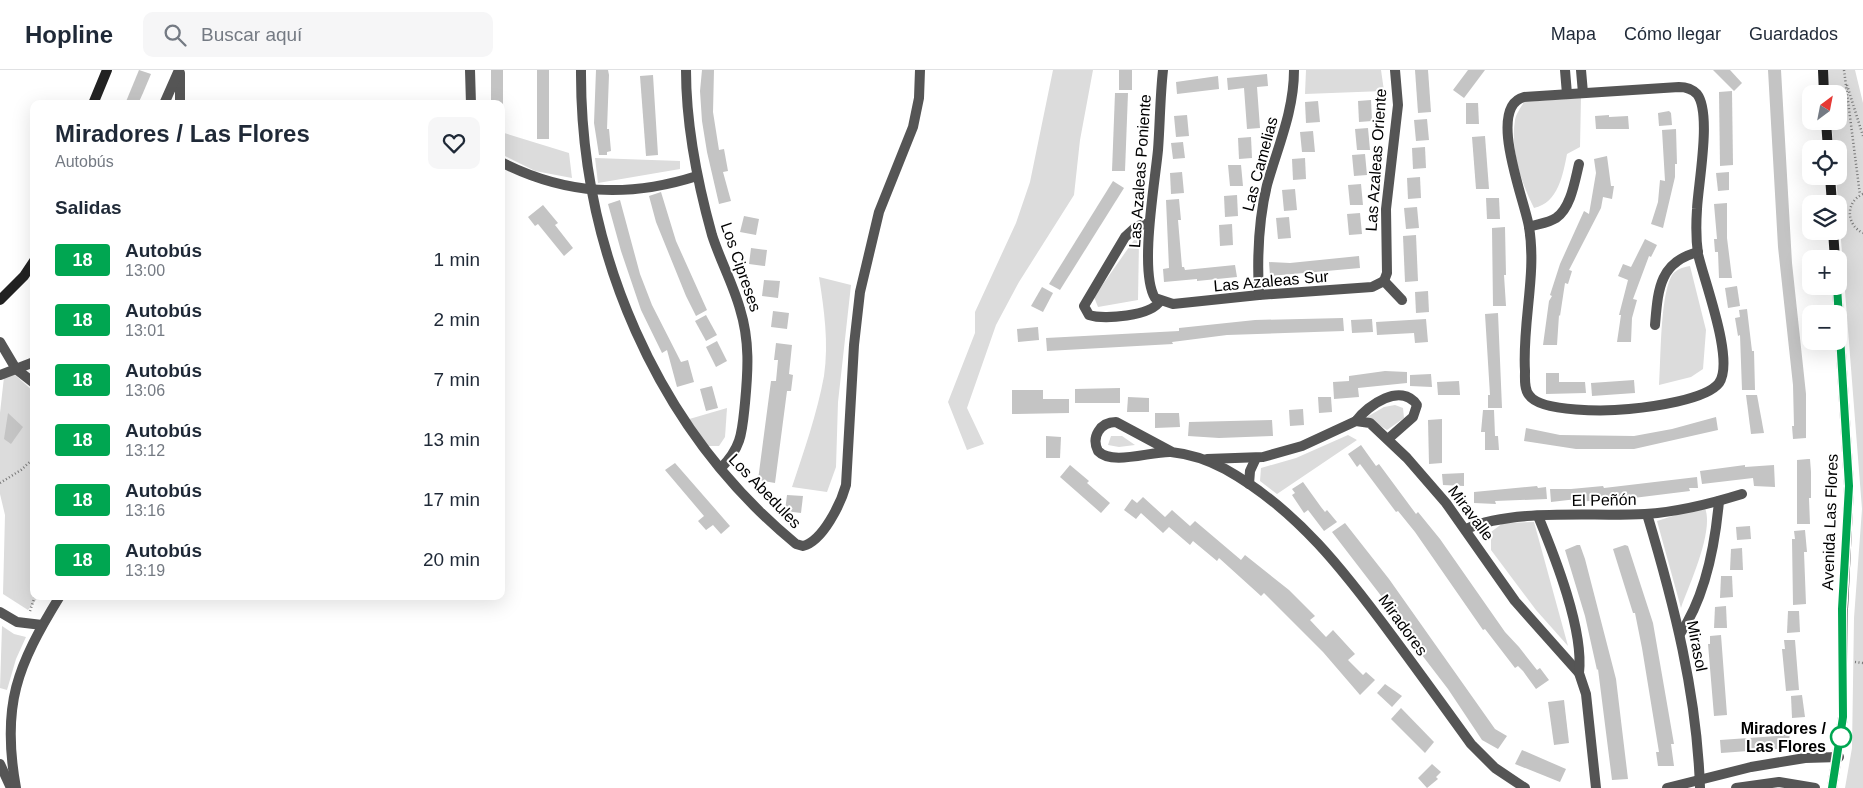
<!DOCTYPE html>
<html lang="es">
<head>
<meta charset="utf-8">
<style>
	body { margin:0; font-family:Helvetica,sans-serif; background:#f6f6f7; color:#1f2937; height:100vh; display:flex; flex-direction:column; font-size:19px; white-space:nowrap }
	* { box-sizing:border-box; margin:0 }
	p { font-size:16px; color:#747a83 }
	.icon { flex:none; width:28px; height:28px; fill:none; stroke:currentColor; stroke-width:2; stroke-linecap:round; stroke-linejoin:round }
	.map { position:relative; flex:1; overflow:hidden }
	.side { position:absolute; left:30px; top:30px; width:475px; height:500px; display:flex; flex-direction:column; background:#fff; border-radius:10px; box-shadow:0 5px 20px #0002 }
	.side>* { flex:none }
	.badge { padding:0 10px; border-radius:4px; font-size:18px; line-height:32px }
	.needle { width:32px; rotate:32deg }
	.fabs { position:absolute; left:1802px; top:15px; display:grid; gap:10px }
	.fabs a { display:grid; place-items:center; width:45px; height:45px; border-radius:10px; background:#fff; box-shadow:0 5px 20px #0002; font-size:25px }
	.map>.badge { position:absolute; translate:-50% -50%; box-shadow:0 0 0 2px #fff }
	h2 { padding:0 25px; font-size:19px; line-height:45px }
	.round { display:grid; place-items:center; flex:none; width:52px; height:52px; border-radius:10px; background:#f6f6f7 }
	.head { display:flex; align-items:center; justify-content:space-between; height:85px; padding:0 25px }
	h1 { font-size:24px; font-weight:700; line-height:38px }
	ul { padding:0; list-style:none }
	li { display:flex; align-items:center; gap:15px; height:60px; padding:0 25px }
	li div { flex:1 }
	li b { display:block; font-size:19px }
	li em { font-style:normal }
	li .badge { min-width:55px; font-weight:700; text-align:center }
	header { display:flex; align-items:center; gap:30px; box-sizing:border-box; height:70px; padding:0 25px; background:#fff; border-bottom:1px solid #e0e1e3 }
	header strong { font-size:24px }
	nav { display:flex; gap:28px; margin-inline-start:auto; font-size:18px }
	.search { width:350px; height:45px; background:#f6f6f7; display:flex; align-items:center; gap:12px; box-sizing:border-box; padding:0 18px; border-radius:10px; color:#747a83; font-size:19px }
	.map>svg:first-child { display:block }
	.green { fill:#dcdcdc }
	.building { fill:#c4c4c4 }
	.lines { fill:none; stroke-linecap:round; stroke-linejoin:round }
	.path { stroke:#777; stroke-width:2.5; stroke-dasharray:1 2.5; stroke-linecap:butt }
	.street { stroke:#555; stroke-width:10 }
	.secondary { stroke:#222; stroke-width:10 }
	.line-casing { stroke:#fff; stroke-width:11 }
	.line { stroke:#00a651; stroke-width:8 }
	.stop-dot { fill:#fff; stroke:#00a651; stroke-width:2.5 }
	.labels { text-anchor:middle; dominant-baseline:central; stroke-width:4; stroke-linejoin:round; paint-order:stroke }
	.street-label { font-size:16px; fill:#000; stroke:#fff }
	.stop-label { font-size:16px; font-weight:bold; fill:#000; stroke:#fff; text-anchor:end }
</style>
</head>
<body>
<header>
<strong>Hopline</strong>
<div class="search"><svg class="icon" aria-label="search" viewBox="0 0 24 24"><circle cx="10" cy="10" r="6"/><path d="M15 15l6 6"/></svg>Buscar aquí</div>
<nav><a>Mapa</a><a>Cómo llegar</a><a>Guardados</a></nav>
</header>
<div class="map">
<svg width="1863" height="718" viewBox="0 0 1863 718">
	<rect width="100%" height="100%" fill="#fff"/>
	<g class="green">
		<polygon points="1053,0 1093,0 1080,70 1074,125 1019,212 996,255 967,338 984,374 967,380 948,332 975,263 975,242 1016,153 1030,112"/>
		<polygon points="1306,0 1381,0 1384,21 1305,24"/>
		<polygon points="1827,0 1855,0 1863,33 1863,718 1845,718 1852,678 1854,548 1862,439 1836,106 1839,106 1839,79 1834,79 1831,51 1839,51 1839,24 1829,24"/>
		<path d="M 1581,28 L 1580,77 L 1567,84 C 1563,105 1558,133 1534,138 C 1521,112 1510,80 1515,50 C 1516,44 1521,37 1524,32 Z"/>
		<polygon points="501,62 569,83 572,108 535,101 501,84"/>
		<polygon points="595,88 680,91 680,99 598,113"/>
		<polygon points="1134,170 1139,171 1138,230 1098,237 1094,227"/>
		<path d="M 1690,196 L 1706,260 L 1703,299 L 1691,307 L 1659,315 C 1661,289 1660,229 1671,207 C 1674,200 1683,197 1690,196 Z"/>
		<path d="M 819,207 L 851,215 L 838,332 L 836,397 L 827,422 L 792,417 C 804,381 817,344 824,306 C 829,273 824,239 819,207 Z"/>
		<polygon points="14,304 34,322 34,526 39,526 28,540 3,524 5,445 0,424 0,343 4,307"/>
		<polygon points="1395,335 1403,338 1404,348 1387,360 1367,347 1384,337"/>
		<polygon points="727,338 725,367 719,376 707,376 686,350"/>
		<polygon points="1348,365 1357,370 1277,424 1260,411 1261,398 1296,388"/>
		<polygon points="1111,366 1122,366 1135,375 1119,377 1108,375"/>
		<path d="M 1704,436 C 1716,458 1689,515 1681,538 L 1657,451 Z"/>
		<polygon points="1534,452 1568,576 1536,540 1491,480 1491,462 1503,453"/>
		<polygon points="2,556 14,564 26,567 16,589 7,620 0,618"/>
	</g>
	<g class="building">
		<polygon points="139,0 151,4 143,23 138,34 125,34"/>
		<rect x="491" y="0" width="12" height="34"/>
		<rect x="537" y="0" width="12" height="69"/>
		<polygon points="596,0 608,0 609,5 607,59 609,59 611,81 607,82 607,85 599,85 594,53"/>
		<polygon points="702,0 714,0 713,42 719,80 724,79 728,101 723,102 731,131 719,134 707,82 702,51 700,21"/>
		<rect x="1119" y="0" width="13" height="20"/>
		<polygon points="1415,0 1428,0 1431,42 1418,43"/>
		<polygon points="1468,0 1485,0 1464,28 1453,20"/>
		<polygon points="1713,0 1730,0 1742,13 1734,21"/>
		<polygon points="1768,0 1781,0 1792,193 1806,324 1806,368 1793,369 1792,356 1794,356 1793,315 1778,177"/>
		<polygon points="1267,4 1268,16 1257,17 1260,58 1247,59 1244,18 1228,20 1227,8"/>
		<polygon points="653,5 658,85 646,86 640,6"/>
		<polygon points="1218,6 1219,19 1177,24 1176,12"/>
		<polygon points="1732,21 1733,95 1720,96 1719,22"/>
		<polygon points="1115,23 1128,23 1125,101 1112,101"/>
		<polygon points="1371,30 1372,51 1359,52 1358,31"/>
		<polygon points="1318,31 1320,52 1306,53 1305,32"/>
		<polygon points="1466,33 1478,33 1479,54 1466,54"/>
		<polygon points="1669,41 1671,43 1672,55 1659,56 1658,43"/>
		<polygon points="1187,45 1189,66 1176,67 1174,46"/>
		<polygon points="1609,45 1609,47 1628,46 1629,59 1596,59 1595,46"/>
		<polygon points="1427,49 1429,70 1416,71 1414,50"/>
		<polygon points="1368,58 1370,80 1357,80 1355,59"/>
		<polygon points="1676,59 1677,94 1675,94 1675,107 1663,158 1651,154 1658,132 1660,110 1665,111 1662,60"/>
		<polygon points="1313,61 1315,82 1302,82 1300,62"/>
		<polygon points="1485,66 1489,119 1476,119 1472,67"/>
		<polygon points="1251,67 1252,88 1239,89 1238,68"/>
		<polygon points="1183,72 1185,88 1173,89 1171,73"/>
		<polygon points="1425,77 1426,98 1413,99 1412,78"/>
		<polygon points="1365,84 1367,105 1354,106 1352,85"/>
		<polygon points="1607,86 1611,116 1614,116 1612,129 1603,127 1601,138 1569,200 1572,201 1568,214 1565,213 1560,246 1559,245 1557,275 1543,275 1549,231 1552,226 1550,225 1560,194 1584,141 1589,144 1596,103 1594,89"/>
		<polygon points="1305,88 1306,109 1293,110 1292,89"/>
		<polygon points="1228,95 1241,95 1243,116 1230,116"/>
		<polygon points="1182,102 1184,123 1171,124 1170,103"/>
		<polygon points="1729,102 1729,120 1718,121 1716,103"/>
		<polygon points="1420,107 1421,128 1408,129 1407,108"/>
		<polygon points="1113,111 1124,118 1060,220 1049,214"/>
		<polygon points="1361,114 1363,135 1350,135 1348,115"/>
		<polygon points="1295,119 1297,140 1284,141 1282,120"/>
		<polygon points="661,122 676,171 707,240 696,246 686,226 656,152 649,126"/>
		<polygon points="1237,125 1238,146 1225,147 1224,126"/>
		<polygon points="1486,128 1499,128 1500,149 1487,149"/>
		<polygon points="1179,129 1181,150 1178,150 1182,197 1184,197 1185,200 1235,195 1237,207 1197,211 1197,209 1164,212 1163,199 1169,198 1166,130"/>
		<polygon points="620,130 640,204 652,235 681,292 688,290 694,312 677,317 667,280 662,283 641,240 621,181 608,134"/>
		<polygon points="1727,133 1727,168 1732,208 1719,208 1718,182 1715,182 1714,169 1717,169 1714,134"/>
		<polygon points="543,135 558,153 555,155 573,178 564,186 538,154 535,156 528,147"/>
		<polygon points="1417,137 1419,158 1406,159 1404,138"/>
		<polygon points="1360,143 1362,164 1349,165 1347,144"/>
		<polygon points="744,146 759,149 756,165 740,162"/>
		<polygon points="1289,147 1291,168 1278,169 1276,148"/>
		<polygon points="1232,154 1233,175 1220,176 1219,155"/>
		<polygon points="1505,157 1506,205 1504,205 1506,236 1493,236 1492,158"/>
		<polygon points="1416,165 1418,211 1405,212 1403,166"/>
		<polygon points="1645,169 1657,175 1651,187 1649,186 1633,229 1637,230 1632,248 1631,272 1617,272 1621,245 1619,245 1628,210 1618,206 1623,194 1631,197"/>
		<polygon points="751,178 767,180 765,196 749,194"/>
		<polygon points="1359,186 1360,198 1270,206 1269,192 1290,193"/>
		<polygon points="764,210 780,211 778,228 762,226"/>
		<polygon points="1737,216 1740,236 1728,238 1725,218"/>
		<polygon points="1042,217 1053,223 1043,242 1031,236"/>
		<polygon points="1428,221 1429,242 1416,243 1415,222"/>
		<polygon points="1747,239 1752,281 1754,281 1755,320 1742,320 1740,265 1738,266 1735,248 1740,247 1739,240"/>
		<polygon points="773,241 789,243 787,259 771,257"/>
		<polygon points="1498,243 1502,338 1488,338 1488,325 1490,325 1485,244"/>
		<polygon points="706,245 717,265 706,271 695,251"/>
		<polygon points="1343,248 1344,261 1227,265 1172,272 1173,274 1047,281 1046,268 1179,261 1179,258 1255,250"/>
		<polygon points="1372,249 1373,262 1352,263 1351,250"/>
		<polygon points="1426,249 1428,272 1415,273 1414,263 1377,265 1376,252"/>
		<polygon points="1038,257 1039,270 1018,272 1017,259"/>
		<polygon points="717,271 727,291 716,297 706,277"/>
		<polygon points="776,273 792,275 789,304 793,305 791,321 787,321 775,413 758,410 771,311 776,311 778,290 774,290"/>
		<polygon points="1385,301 1407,302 1407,313 1358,318 1359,327 1334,329 1333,312 1349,311 1349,306"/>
		<polygon points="1546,303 1559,303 1559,312 1585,312 1586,323 1546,324"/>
		<polygon points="1431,304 1432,317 1410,316 1410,305"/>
		<polygon points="1634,310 1635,323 1592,326 1591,313"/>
		<polygon points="1459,311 1460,325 1438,325 1437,312"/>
		<polygon points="712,316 718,338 706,341 700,319"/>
		<polygon points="1120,318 1120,333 1075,333 1075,319"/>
		<polygon points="1012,320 1043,320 1043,329 1069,329 1069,343 1012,344"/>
		<polygon points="1746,325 1757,325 1764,363 1751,364"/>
		<polygon points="1128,327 1149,328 1149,342 1127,342"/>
		<polygon points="1318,327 1331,327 1332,342 1319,343"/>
		<polygon points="1303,339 1304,355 1290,356 1289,340"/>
		<polygon points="1483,340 1494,340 1495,366 1498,366 1499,380 1485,380 1485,362 1481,362"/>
		<polygon points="8,343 23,357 11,374 4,369"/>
		<polygon points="1155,343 1179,343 1180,357 1155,358"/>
		<polygon points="1716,347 1718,360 1634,379 1576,379 1524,371 1526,358 1560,365 1634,366 1672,359"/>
		<polygon points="1442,349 1442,393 1429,394 1428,350"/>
		<polygon points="1272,350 1273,366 1219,368 1188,366 1189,352"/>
		<polygon points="1046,366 1061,367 1060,388 1046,388"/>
		<polygon points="1361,375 1376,396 1379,394 1416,444 1418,442 1440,469 1505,562 1519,577 1537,600 1540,598 1549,610 1536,619 1523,601 1518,596 1515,598 1485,559 1483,560 1415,462 1398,441 1396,442 1360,394 1357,397 1348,384"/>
		<polygon points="1808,389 1810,389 1811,402 1811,428 1809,428 1810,454 1797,454 1797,390"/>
		<polygon points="675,393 730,456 721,464 713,455 706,460 698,451 704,446 665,400"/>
		<polygon points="1070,395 1089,411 1087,413 1110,433 1101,443 1060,407"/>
		<polygon points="1745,395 1745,397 1774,395 1775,417 1754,416 1753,408 1702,414 1700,401"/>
		<polygon points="1464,403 1464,416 1443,415 1442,404"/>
		<polygon points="1697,407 1698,418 1689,418 1690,421 1601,432 1601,430 1577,432 1577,429 1551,432 1550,419 1571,419 1603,416 1604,418"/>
		<polygon points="1303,412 1321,437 1325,442 1327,440 1337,452 1324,461 1308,440 1304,443 1292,425 1295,423 1292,419"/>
		<polygon points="1537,416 1538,418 1546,417 1547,429 1495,431 1496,434 1474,433 1474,422"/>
		<polygon points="787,425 803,426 801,443 785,441"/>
		<polygon points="1143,427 1165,447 1172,440 1190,456 1195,451 1241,490 1245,485 1289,520 1315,546 1310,550 1326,567 1333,560 1355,584 1348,590 1363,605 1366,602 1375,610 1360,625 1323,582 1264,523 1261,526 1219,488 1217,491 1193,471 1190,475 1169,457 1163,463 1141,443 1136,449 1124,440 1132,429 1137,433"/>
		<polygon points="1345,453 1389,509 1495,659 1507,666 1498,679 1482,670 1448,619 1392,546 1380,528 1382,527 1332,462"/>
		<polygon points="1750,456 1751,469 1737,470 1736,457"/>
		<polygon points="1805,460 1807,482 1804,482 1806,534 1793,535 1792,469 1795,469 1794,461"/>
		<polygon points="1577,475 1580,475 1585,489 1616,609 1628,709 1612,710 1598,599 1597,600 1585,546 1565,480"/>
		<polygon points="1625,475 1628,476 1653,553 1674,674 1671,674 1674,696 1658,696 1656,682 1659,682 1642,578 1635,543 1633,543 1613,479"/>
		<polygon points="1742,478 1743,500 1730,500 1731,479"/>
		<polygon points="1721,506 1732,506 1733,527 1720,528"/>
		<polygon points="1726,536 1727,558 1714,558 1715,537"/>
		<polygon points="1788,541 1799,541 1800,562 1787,563"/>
		<polygon points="1721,565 1727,645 1714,646 1708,574 1710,574 1710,566"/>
		<polygon points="1784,570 1795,570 1799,620 1786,621 1782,579 1785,579"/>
		<polygon points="1385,614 1402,626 1392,637 1377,623"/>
		<polygon points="1802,625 1805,647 1792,648 1791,626"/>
		<polygon points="1564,630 1569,673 1554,675 1548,632"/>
		<polygon points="1401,638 1434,672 1425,683 1391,649"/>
		<polygon points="1777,657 1790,657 1789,678 1721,683 1720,670 1777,666"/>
		<polygon points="1522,680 1566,699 1560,712 1515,694"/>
		<polygon points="1432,694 1441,702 1436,707 1438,709 1427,718 1418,708"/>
	</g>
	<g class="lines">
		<g class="path">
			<polyline points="1844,0 1860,125"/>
			<polyline points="1847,15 1863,66"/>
			<path d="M 1863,124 C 1845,132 1846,155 1863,163"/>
			<polyline points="0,413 21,400 34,388"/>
			<polyline points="30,541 35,526"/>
			<polyline points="1855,592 1863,593"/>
		</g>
		<g class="street">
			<polyline points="470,0 471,34"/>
			<path d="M 581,0 C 580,179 656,359 796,474 L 803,476 C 823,471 841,433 846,415 L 854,275 L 860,222 L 879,142 L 913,57 L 919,28 L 920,0"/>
			<path d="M 686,0 C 686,56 697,111 712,165 C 720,190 733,214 740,239 C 750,271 748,301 745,333 C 742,362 742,377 721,398"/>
			<path d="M 1163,0 C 1160,27 1160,54 1158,80 C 1155,112 1139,202 1155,228 L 1173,234 L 1259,225 L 1372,217 L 1384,211"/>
			<polyline points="1565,0 1567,24"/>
			<polyline points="1581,0 1583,23"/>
			<polyline points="180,3 180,34"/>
			<path d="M 1679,17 C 1686,17 1692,19 1697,24 C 1712,43 1698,115 1697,139 C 1696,154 1696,170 1698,184 C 1704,211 1735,291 1719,313 C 1706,330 1650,337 1629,339 C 1609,341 1541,343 1529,325 C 1524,319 1525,308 1525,301 C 1522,253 1537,204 1529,157 C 1525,131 1486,37 1524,27 Z"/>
			<polyline points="164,34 179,0"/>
			<path d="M 501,92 C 566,125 628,128 697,106"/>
			<path d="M 1149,153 L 1137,156 L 1125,167 L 1084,236 L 1089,245 C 1104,250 1151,246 1160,231"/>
			<path d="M 1529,157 C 1538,154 1548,153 1556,148 C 1571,138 1575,110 1579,94"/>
			<polyline points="1384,211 1387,203 1386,139 1398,35 1395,0"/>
			<polyline points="1384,211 1402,230"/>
			<path d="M 1259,225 C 1257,188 1258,152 1267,115 C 1278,76 1294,41 1294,0"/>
			<path d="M 1655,255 C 1658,220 1659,192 1698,182"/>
			<polyline points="0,272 16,299 34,313"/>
			<polyline points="0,305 34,292"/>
			<path d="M 1356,351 C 1368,335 1401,312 1417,335 L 1413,347 L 1388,369"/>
			<path d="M 1172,382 L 1116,352 C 1100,352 1091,367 1098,381 C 1112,396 1151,381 1171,382 C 1190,384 1208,390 1225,399 C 1297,439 1345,502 1393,567 C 1419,602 1445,638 1471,674 L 1495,698 L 1525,718"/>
			<polyline points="1207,389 1263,387 1302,376 1356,351 1370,353 1407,388 1446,433 1515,531 1579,603 1586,624 1596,718"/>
			<polyline points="1249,414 1250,401 1256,388"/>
			<path d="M 1647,444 C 1674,534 1697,624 1700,718"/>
			<path d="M 1538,446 C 1555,487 1584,560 1579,603"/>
			<path d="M 1466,459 C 1515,438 1591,447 1645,444 C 1678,442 1710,434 1742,424"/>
			<polyline points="0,542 17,552 42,555"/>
			<path d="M 1680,564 C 1706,526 1715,476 1719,431"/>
			<polyline points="0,694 11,718"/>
			<path d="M 16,718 C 1,635 17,596 60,526"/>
			<polyline points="1667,718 1751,697 1805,688 1839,687"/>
			<polyline points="1736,718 1779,712 1815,718"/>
		</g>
		<g class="secondary">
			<polyline points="1823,0 1824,24"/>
			<polyline points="93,34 107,0"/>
			<polyline points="1826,51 1828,79"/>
			<polyline points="1830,106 1832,134"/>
			<polyline points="1833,161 1835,189"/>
			<polyline points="0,230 24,206 34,191"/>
			<polyline points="1832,718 1843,647 1843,539 1849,416 1837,216"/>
		</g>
	</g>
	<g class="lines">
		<g class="line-casing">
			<polyline id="line" points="1832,718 1843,647 1842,539 1849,416 1837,216"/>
		</g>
		<use href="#line" class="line"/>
	</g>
	<circle class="stop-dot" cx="1841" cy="667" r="10"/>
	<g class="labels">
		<g class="street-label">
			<text transform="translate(1376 90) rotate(-86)">Las Azaleas Oriente</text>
			<text transform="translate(1260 94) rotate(-75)">Las Camelias</text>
			<text transform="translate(1140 101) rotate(-86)">Las Azaleas Poniente</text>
			<text transform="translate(741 197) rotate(71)">Los Cipreses</text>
			<text transform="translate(1271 211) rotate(-5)">Las Azaleas Sur</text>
			<text transform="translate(765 421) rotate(46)">Los Abedules</text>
			<text transform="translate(1604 430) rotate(-1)">El Peñón</text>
			<text transform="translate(1471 443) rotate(53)">Miravalle</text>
			<text transform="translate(1830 452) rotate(-88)">Avenida Las Flores</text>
			<text transform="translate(1403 555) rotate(54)">Miradores</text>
			<text transform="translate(1697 576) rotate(79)">Mirasol</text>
		</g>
		<g class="stop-label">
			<text x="1826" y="658">Miradores /<tspan x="1826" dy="18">Las Flores</tspan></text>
		</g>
	</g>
</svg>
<div class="fabs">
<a><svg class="needle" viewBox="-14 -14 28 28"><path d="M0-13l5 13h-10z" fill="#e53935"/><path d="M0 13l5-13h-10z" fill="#747a83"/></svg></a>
<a><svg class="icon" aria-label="locate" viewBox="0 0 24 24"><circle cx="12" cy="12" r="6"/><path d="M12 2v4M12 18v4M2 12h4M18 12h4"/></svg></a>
<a><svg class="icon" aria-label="layers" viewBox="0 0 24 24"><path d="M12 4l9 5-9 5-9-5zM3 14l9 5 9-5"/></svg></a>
<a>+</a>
<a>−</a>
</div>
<section class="side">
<div class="head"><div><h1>Miradores / Las Flores</h1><p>Autobús</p></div><a class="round"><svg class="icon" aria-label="heart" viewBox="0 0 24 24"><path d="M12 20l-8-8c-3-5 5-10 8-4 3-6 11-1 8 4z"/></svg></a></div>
<h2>Salidas</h2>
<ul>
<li><span class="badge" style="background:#00a651;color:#fff">18</span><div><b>Autobús</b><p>13:00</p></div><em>1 min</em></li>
<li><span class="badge" style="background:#00a651;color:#fff">18</span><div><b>Autobús</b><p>13:01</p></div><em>2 min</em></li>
<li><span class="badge" style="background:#00a651;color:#fff">18</span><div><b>Autobús</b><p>13:06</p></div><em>7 min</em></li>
<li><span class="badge" style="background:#00a651;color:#fff">18</span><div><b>Autobús</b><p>13:12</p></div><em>13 min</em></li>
<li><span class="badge" style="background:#00a651;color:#fff">18</span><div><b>Autobús</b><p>13:16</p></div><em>17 min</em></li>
<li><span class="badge" style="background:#00a651;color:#fff">18</span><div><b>Autobús</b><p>13:19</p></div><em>20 min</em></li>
</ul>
</section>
</div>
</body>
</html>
